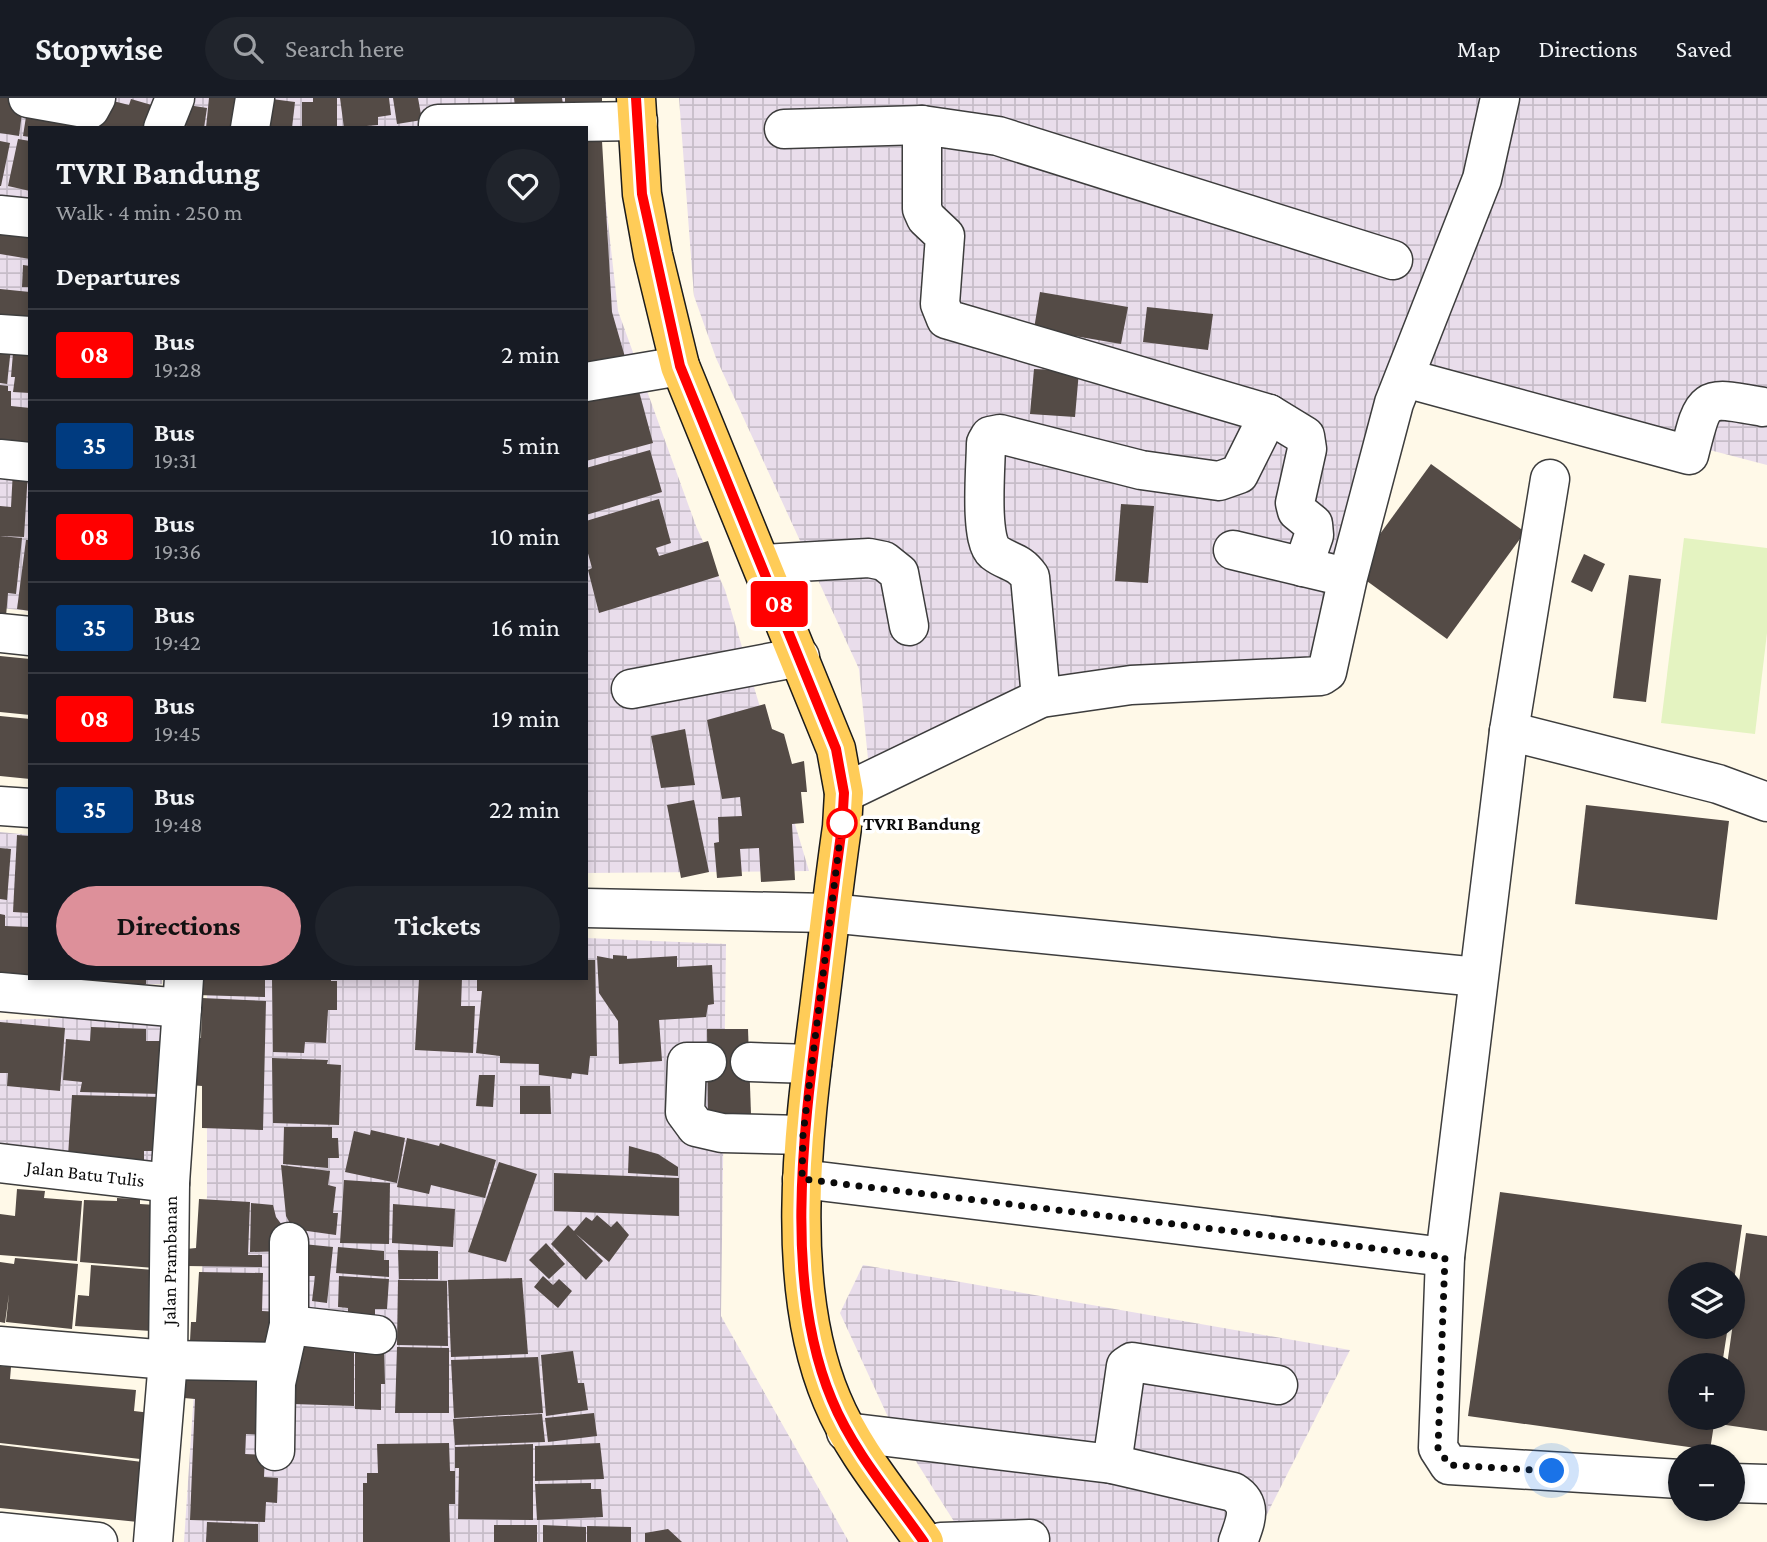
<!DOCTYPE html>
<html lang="en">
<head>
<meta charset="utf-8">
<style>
	body { margin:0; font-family:"Crimson Pro",serif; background:#20242c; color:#f1f3f6; height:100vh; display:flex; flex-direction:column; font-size:26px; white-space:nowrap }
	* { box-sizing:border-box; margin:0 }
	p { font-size:23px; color:#9ea1a6 }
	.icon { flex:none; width:38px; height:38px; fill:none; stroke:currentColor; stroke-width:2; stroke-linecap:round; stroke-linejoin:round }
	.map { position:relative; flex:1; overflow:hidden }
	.details { position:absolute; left:28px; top:28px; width:560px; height:854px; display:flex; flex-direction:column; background:#171b24; border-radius:0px; box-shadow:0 4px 10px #0003 }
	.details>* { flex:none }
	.badge { padding:0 14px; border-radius:5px; font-size:24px; line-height:46px }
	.buttons { position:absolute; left:1668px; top:1164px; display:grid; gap:14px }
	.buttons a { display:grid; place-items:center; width:77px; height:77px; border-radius:50%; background:#171b24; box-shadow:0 4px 10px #0003; font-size:35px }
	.you { position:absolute; width:35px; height:35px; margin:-18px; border:5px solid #fff; border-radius:50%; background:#1a73e8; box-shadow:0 0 0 10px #1a73e833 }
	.map>.badge { position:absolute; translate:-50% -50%; box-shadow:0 0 0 4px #fff }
	h2 { padding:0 28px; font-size:26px; line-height:63px }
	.round { display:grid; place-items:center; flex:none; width:74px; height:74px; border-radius:37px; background:#20242c }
	.summary { display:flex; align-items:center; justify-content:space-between; height:119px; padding:0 28px }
	h1 { font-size:33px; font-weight:700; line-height:52px }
	.action { display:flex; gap:14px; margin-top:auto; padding:14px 28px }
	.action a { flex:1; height:80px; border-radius:42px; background:#dd909a; color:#111; font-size:28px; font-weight:700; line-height:80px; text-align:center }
	.action a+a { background:#20242c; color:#f1f3f6 }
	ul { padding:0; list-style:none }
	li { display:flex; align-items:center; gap:21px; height:91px; padding:0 28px; border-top:2px solid #363941 }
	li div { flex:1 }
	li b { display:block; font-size:26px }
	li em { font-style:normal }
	li .badge { min-width:77px; font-weight:700; text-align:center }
	header { display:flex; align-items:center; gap:42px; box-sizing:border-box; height:98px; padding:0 35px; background:#171b24; border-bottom:2px solid #363941 }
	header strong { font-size:33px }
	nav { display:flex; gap:38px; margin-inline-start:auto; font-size:24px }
	.search { width:490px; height:63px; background:#20242c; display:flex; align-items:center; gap:18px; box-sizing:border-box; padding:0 24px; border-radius:38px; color:#9ea1a6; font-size:26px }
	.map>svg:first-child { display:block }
	.industrial { fill:url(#industrial-grid) }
	.pitch { fill:#e4f3c1 }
	.building { fill:#544b46 }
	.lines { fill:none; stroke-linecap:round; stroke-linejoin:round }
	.minor-casing { stroke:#3d3d3d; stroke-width:41 }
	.major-casing { stroke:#1b1b1b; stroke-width:41 }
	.minor { stroke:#fff; stroke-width:38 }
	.major { stroke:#ffcc58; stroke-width:38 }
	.line-casing { stroke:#fff; stroke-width:16 }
	.line { stroke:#f00; stroke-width:10 }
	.walk { stroke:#0a0a0a; stroke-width:7; stroke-dasharray:0 12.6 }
	.stop-dot { fill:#fff; stroke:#f00; stroke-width:3.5 }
	.labels { text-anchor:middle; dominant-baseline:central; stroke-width:7; stroke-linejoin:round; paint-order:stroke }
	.stop-label { font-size:19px; font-weight:bold; fill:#0a0a0a; stroke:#fff; text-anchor:start }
	.street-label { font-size:19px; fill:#0a0a0a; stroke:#fff }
</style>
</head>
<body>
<header>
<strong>Stopwise</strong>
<div class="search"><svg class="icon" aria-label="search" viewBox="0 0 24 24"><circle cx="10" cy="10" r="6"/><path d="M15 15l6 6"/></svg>Search here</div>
<nav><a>Map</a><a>Directions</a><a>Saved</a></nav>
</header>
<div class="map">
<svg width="1767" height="1444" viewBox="0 0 1767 1444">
	<defs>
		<pattern id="industrial-grid" width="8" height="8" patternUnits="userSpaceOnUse" patternTransform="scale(1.75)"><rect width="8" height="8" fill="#e9ddeb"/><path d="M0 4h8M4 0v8" fill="none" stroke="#c6bcc8"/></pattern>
	</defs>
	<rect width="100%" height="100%" fill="#fff9e8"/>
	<g class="industrial">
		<polygon points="0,0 594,0 618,213 696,428 725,492 809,773 586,775 586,30 30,30 30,513 0,510"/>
		<polygon points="679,0 1767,0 1767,367 1411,274 1333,539 1304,569 1098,576 868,661 859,571 716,260 694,198"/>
		<polygon points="0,734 30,737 30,880 162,880 162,886 0,889"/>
		<polygon points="586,840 726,846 721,1218 849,1444 184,1444 207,1098 207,880 586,880"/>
		<polygon points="164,917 161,1070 0,1072 0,922"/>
		<polygon points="863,1167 1350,1252 1253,1444 967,1444 888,1319 840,1215"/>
	</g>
	<polygon class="pitch" points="1684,440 1767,450 1767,535 1755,636 1661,625"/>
	<g class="building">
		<polygon points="0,0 24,0 19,38 0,35"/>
		<polygon points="101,0 129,7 131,1 155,8 159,30 92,30"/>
		<polygon points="209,0 251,0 248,30 206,30"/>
		<polygon points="264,0 295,4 292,30 252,30"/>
		<polygon points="313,0 337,0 337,30 302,30 302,4 313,4"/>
		<polygon points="340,0 389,0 391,17 378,19 378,27 344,30"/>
		<polygon points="393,0 418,0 422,22 397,26"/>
		<polygon points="514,0 562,0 564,12 516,18"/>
		<polygon points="565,0 602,0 602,13 565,14"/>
		<polygon points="175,5 207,10 204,30 171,26"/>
		<polygon points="28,6 83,13 81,30 30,30 30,39 23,38"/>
		<polygon points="601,26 612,214 629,273 586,276 586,30"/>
		<polygon points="18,41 30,43 30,93 8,88"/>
		<polygon points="0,43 10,45 1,88 0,88"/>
		<polygon points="0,120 30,126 30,161 0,156"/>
		<polygon points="23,167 30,168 30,189 22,189"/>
		<polygon points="0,191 30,194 30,235 0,232"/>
		<polygon points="1040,194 1128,209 1121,246 1034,231"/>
		<polygon points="1147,209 1213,216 1208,252 1143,244"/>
		<polygon points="14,243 30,245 30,295 13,294 15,279 11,279"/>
		<polygon points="0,249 11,250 7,286 0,285"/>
		<polygon points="1034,271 1079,273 1075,319 1030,316"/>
		<polygon points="636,282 653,345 586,363 586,292"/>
		<polygon points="0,287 8,288 8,293 11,293 11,308 30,310 30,358 0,354"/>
		<polygon points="650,352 662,394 586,417 586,370"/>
		<polygon points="1431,366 1525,434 1447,541 1353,473"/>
		<polygon points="13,372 28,373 24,439 0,438 0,408 11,409"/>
		<polygon points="659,401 671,445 656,450 659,458 708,443 719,478 599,515 588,472 592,470 586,448 586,423"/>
		<polygon points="1121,406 1154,408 1148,485 1115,483"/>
		<polygon points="0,438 22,440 16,496 8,495 6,518 0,517"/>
		<polygon points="26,442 30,442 30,513 17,511"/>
		<polygon points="1584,456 1605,466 1592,494 1571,484"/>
		<polygon points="1629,477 1661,481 1646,604 1613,600"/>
		<polygon points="0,558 30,561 30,617 0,614"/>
		<polygon points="765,606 772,631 784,636 792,666 804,663 807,694 801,694 804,725 792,726 795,782 761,784 759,750 740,751 742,778 717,780 714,745 719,744 718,719 742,718 740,699 722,701 707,622"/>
		<polygon points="0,618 30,621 30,681 0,678"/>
		<polygon points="685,631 695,687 661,690 651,638"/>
		<polygon points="694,702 709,774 681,780 667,707"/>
		<polygon points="1586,707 1729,723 1717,822 1575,806"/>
		<polygon points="17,737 30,738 30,815 13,814"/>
		<polygon points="0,750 11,751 7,802 0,801"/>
		<polygon points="0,816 5,817 5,828 30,829 30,878 11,883 11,875 0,874"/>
		<polygon points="613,857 627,858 627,861 677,858 677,869 712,867 714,906 708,907 706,919 659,922 662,963 619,966 618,923 599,895 597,858 613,861"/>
		<polygon points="586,862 595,862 597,958 590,958 588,977 572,975 571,981 539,977 539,966 500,965 500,958 476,955 482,893 477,893 477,880 586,880"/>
		<polygon points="71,880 146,880 146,886 71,889"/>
		<polygon points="197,880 265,880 265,899 196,897"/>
		<polygon points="272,880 331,880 331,883 337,883 337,912 328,912 326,945 305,944 304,955 273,954"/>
		<polygon points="462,880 461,908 475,908 473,955 415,952 419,881"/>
		<polygon points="202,900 266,903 263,1032 202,1030 202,988 190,987 192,940 201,940"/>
		<polygon points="0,924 65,930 60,993 7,988 8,975 0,975"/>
		<polygon points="91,929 146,931 146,943 162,943 161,996 80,994 82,984 63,982 66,941 90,943"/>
		<polygon points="707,931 748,931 751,1016 708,1017"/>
		<polygon points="272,960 328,962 327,966 341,967 339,1027 273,1025"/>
		<polygon points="479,977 495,977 493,1009 476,1008"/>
		<polygon points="520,988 550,988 551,1016 520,1016"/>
		<polygon points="72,997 161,999 158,1053 144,1053 144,1062 68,1058"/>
		<polygon points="284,1029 332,1029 332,1040 338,1040 339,1060 328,1060 328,1070 283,1066"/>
		<polygon points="371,1032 405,1040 397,1085 345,1074 354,1033 370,1037"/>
		<polygon points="407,1040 439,1048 440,1045 496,1062 485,1100 431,1087 429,1096 397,1089"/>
		<polygon points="629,1048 658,1056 678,1069 678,1078 628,1075"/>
		<polygon points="499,1064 537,1076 506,1164 468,1154"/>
		<polygon points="281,1067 330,1073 328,1087 336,1089 333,1115 338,1115 336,1137 293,1131 286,1118"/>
		<polygon points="554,1075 679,1080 679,1118 554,1113"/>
		<polygon points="344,1082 390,1085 389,1146 340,1145"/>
		<polygon points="17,1091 45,1093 44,1100 82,1103 77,1163 0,1157 0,1116 15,1118"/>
		<polygon points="1500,1094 1742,1127 1734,1183 1732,1176 1680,1176 1680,1228 1728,1228 1722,1267 1680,1267 1680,1320 1715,1320 1710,1352 1468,1318"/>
		<polygon points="117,1100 140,1101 140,1106 156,1107 154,1170 80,1164 84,1102 117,1103"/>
		<polygon points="199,1101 250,1104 248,1157 262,1157 262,1169 187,1168 186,1151 196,1150"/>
		<polygon points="251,1105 273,1107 276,1119 285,1131 287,1153 250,1154"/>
		<polygon points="393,1106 455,1111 453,1149 392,1145"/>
		<polygon points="597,1117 611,1129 617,1123 629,1137 609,1164 576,1136 603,1163 586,1182 551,1146 568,1127 574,1133 586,1119 592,1123"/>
		<polygon points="1746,1135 1767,1138 1767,1333 1719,1326 1720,1320 1732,1320 1732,1267 1727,1267"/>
		<polygon points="546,1145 565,1166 549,1181 529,1162"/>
		<polygon points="303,1146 333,1149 327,1205 312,1203 315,1178 308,1178 304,1210"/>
		<polygon points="338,1149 384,1153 384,1162 389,1162 389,1179 336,1175"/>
		<polygon points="398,1152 438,1153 438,1181 399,1181"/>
		<polygon points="15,1160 78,1166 72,1231 6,1224 9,1196 5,1225 0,1224 0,1164 14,1166"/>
		<polygon points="91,1167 154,1172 151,1233 75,1228 78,1197 89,1198"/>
		<polygon points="199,1174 263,1175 262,1213 280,1214 277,1251 190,1243 191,1224 196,1224"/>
		<polygon points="339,1178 389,1181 387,1211 375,1211 375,1223 348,1222 348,1210 338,1209"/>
		<polygon points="543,1178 553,1187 559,1181 572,1193 558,1210 534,1189"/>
		<polygon points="522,1180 528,1256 451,1259 448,1182"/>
		<polygon points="398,1182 447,1183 448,1248 397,1247"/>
		<polygon points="298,1238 354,1240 354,1308 293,1306"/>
		<polygon points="355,1242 384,1251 385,1286 381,1286 381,1312 355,1311"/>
		<polygon points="397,1249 449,1250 449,1315 395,1315"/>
		<polygon points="573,1253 578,1285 584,1285 588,1312 546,1318 541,1257"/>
		<polygon points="538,1259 543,1315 454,1320 451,1262"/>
		<polygon points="0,1268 11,1269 10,1281 136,1292 134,1313 151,1315 149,1362 0,1345"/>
		<polygon points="185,1279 272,1283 269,1337 246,1336 245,1356 265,1357 264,1379 278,1380 277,1405 266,1404 265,1424 190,1422 195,1301 184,1300"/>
		<polygon points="594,1315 597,1338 548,1344 545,1320"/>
		<polygon points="542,1316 545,1344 455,1347 453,1321"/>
		<polygon points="449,1345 450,1373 455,1373 455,1406 449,1406 450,1444 363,1444 363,1385 367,1385 367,1375 378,1375 377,1346"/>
		<polygon points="600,1345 604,1381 535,1383 535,1348"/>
		<polygon points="533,1346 533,1422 458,1421 459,1370 455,1370 455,1349"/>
		<polygon points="0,1347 151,1365 148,1425 0,1410"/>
		<polygon points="591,1385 591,1391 601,1391 603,1419 537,1422 535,1386"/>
		<polygon points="207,1424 258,1426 258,1444 206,1444"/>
		<rect x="494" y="1427" width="43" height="17"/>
		<polygon points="543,1427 586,1429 586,1444 543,1444"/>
		<polygon points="587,1428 631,1429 631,1444 587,1444"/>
		<polygon points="668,1431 682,1444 645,1444 645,1435"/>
	</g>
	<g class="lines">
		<g class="minor-casing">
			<g id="minor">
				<polyline points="28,0 90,11 96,0"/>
				<polyline points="922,27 922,111 926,120 945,138 940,206 946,221 1269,316 1305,338 1307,351 1295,405 1297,413 1313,426 1314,437 1303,469"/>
				<polyline points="163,30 175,0"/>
				<polyline points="250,30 255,0"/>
				<polyline points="438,30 438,26 638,23"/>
				<polyline points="784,31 922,27 998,38 1393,162"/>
				<polyline points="0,117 30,120"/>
				<polyline points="0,236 30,238"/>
				<path d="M 1405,280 L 1689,357 C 1704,296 1703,298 1763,309"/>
				<polyline points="586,284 680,268"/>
				<polyline points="0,361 30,364"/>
				<polyline points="1550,381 1509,633 1445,1159 1438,1350 1449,1367 1680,1381"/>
				<polyline points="1233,452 1329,475"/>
				<polyline points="763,466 869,460 884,463 899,475 909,528"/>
				<polyline points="0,535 30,538"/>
				<polyline points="631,591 800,559"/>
				<path d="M 1041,600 L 1030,479 C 1018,462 1008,465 994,454 C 979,441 986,366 986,345 L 990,338 L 1000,336 L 1141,372 L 1219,383 L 1239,376 L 1269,316"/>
				<polyline points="1509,633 1718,686 1767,704"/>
				<polyline points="844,695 1041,600 1131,587 1321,578 1327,574 1348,479 1394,305 1482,81 1500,0"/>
				<polyline points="0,708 30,710"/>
				<polyline points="586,810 829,815 1478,879"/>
				<polyline points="0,894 182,910"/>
				<polyline points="707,964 687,964 685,1014 696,1029 722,1035 803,1037"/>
				<polyline points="750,964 812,966"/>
				<path id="s1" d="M 0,1065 L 170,1085"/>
				<polyline points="802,1081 1445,1159"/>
				<polyline points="289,1227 377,1237"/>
				<polyline points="0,1248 168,1262 280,1264"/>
				<path d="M 846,1334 L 1112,1366 L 1233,1394 C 1254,1407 1245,1424 1238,1444"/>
				<polyline points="275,1353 276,1285 289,1227 289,1144"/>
				<polyline points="1112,1366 1126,1268 1132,1264 1278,1287"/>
				<polyline points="1732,1385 1767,1386"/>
				<polyline points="0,1434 98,1444"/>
				<path id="s2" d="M 153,1444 L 168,1262 L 170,1085 L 184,880"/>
				<polyline points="941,1444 1030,1441"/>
			</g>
		</g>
		<g class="major-casing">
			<path id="major" d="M 636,0 L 642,96 L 653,157 L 680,268 L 836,651 L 844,695 L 842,729 C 833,792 826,856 818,919 C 803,1037 784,1189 832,1302 C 853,1353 892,1398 924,1444"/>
		</g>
		<use href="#minor" class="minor"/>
		<use href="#major" class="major"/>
	</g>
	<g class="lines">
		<g class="line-casing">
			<path id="line" d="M 636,0 L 642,96 L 680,268 L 836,651 L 844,695 L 842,729 C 833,793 826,856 818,919 C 803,1037 784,1189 832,1302 C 853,1353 892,1398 924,1444"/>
		</g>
		<use href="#line" class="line"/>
		<polyline class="walk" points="842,725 803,1037 802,1081 1445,1159 1438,1350 1449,1367 1552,1373"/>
	</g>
	<circle class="stop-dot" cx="842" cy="725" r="14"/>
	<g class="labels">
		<g class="stop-label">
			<text x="863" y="725">TVRI Bandung</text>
		</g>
		<g class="street-label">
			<text stroke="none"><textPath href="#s1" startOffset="86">Jalan Batu Tulis</textPath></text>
			<text stroke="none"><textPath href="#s2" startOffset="282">Jalan Prambanan</textPath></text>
		</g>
	</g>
</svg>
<div class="buttons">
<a><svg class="icon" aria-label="layers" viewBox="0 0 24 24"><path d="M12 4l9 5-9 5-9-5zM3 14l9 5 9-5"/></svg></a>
<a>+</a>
<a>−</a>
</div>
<div class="you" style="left:1552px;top:1373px"></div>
<b class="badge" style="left:779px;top:506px;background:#f00;color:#fff">08</b>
<section class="details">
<div class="summary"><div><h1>TVRI Bandung</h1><p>Walk · 4 min · 250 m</p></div><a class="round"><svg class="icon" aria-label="heart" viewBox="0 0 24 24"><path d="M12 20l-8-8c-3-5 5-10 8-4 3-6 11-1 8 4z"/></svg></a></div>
<h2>Departures</h2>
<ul>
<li><span class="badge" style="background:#f00;color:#fff">08</span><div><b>Bus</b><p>19:28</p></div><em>2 min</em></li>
<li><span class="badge" style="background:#003b80;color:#fff">35</span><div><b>Bus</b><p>19:31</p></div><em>5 min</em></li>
<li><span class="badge" style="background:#f00;color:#fff">08</span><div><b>Bus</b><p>19:36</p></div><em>10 min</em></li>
<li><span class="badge" style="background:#003b80;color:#fff">35</span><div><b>Bus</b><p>19:42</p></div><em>16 min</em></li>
<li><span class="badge" style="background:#f00;color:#fff">08</span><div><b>Bus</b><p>19:45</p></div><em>19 min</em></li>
<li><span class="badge" style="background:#003b80;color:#fff">35</span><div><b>Bus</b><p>19:48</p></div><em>22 min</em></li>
</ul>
<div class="action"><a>Directions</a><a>Tickets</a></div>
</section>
</div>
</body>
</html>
